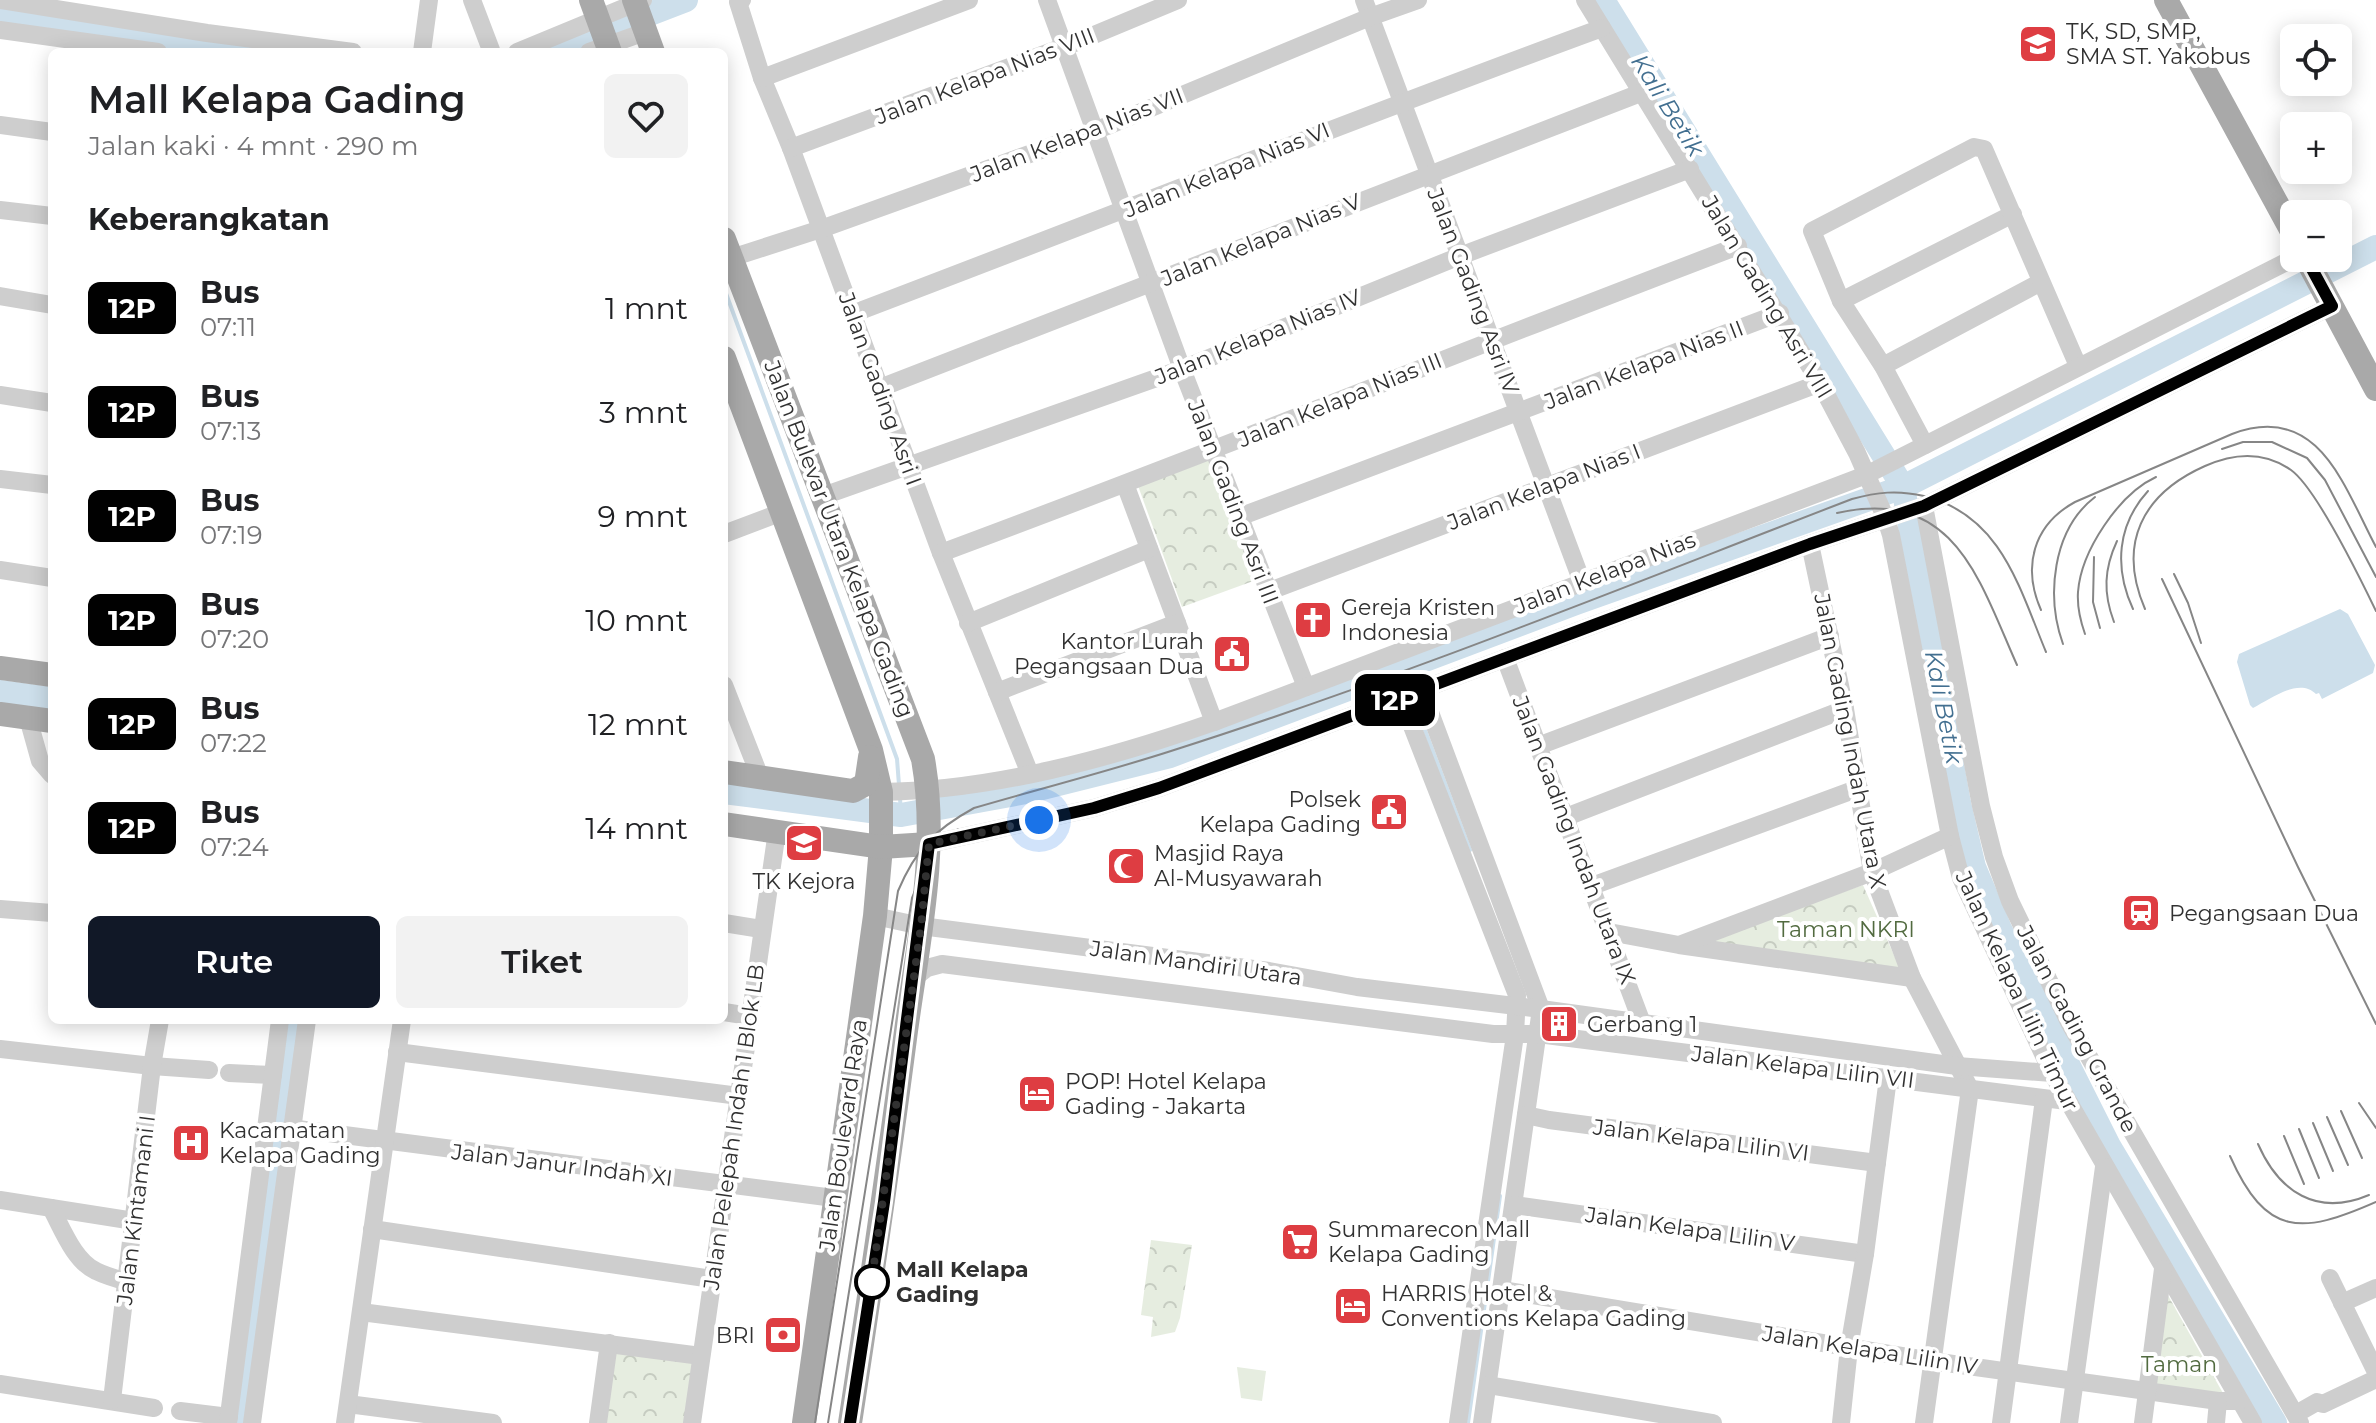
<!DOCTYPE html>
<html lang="id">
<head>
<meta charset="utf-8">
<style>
	body { margin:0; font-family:Montserrat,sans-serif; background:#f2f2f2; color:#202124; height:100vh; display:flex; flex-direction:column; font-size:30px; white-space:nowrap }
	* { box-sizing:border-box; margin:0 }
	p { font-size:26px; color:#757577 }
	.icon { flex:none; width:44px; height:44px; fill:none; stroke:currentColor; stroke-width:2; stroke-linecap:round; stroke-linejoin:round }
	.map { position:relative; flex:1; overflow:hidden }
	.sheet { position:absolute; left:48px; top:48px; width:680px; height:976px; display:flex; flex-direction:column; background:#fff; border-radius:12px; box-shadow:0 4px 20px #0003 }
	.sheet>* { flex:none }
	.badge { padding:0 16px; border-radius:12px; font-size:28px; line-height:52px }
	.buttons { position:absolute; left:2280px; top:24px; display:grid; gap:16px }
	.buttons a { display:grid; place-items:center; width:72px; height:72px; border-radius:12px; background:#fff; box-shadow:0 4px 20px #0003; font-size:40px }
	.you { position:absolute; width:40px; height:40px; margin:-20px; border:6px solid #fff; border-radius:50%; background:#1a73e8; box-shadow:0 0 0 12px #1a73e833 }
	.map>.badge { position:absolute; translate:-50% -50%; box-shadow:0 0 0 4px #fff }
	h2 { padding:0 40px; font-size:30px; line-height:72px }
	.round { display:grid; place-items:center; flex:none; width:84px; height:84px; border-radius:12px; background:#f2f2f2 }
	.summary { display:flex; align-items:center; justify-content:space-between; height:136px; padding:0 40px }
	h1 { font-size:38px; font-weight:600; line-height:60px }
	.primary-button { display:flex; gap:16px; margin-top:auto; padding:16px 40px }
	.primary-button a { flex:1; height:92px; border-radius:12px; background:#111827; color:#fff; font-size:32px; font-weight:600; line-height:92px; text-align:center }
	.primary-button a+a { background:#f2f2f2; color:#202124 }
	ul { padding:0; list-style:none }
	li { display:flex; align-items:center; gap:24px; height:104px; padding:0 40px }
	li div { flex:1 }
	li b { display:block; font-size:30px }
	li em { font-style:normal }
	li .badge { min-width:88px; font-weight:700; text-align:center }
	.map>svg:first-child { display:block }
	.park { fill:url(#park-crowns) }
	.pitch { fill:#e6ede0 }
	.water { fill:#cddfeb }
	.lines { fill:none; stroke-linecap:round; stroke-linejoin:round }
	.stream { stroke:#cddfeb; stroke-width:4 }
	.river { stroke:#cddfeb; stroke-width:24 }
	.minor { stroke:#cecece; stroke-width:18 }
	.major { stroke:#a9a9a9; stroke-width:24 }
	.tram { stroke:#868686; stroke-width:2 }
	.line-casing { stroke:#fff; stroke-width:18 }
	.line { stroke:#010101; stroke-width:12 }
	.walk { stroke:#313131; stroke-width:8; stroke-dasharray:0 14.4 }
	.stop-dot { fill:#fff; stroke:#010101; stroke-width:4 }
	.labels { text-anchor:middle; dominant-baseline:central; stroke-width:8; stroke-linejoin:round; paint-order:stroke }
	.poi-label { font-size:22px; fill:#313131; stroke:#fff; text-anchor:start }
	.street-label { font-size:22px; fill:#313131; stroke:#fff }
	.park-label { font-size:22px; fill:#526b40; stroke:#fff }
	.stop-label { font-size:22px; font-weight:bold; fill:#313131; stroke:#fff; text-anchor:start }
	.water-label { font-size:24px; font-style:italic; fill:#426f90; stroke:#fff }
</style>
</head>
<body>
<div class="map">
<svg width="2376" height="1423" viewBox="0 0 2376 1423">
	<defs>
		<pattern id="park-crowns" width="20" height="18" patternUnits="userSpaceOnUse" patternTransform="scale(2)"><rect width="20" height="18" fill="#e6ede0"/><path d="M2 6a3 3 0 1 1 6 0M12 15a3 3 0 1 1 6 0" fill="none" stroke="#c6ccc1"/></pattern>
	</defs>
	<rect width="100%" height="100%" fill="#fff"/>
	<g class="park">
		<polygon points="1211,457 1256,580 1182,607 1137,483"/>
		<polygon points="1863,885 1901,971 1701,942"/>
		<polygon points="1151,1240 1192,1245 1180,1318 1175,1332 1151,1337 1153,1317 1141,1315"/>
		<polygon points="2165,1290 2224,1395 2149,1387"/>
		<polygon points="611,1352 693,1361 684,1423 600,1423"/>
	</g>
	<polygon class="pitch" points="1237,1367 1266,1371 1262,1401 1241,1398"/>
	<path class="water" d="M 2340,609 L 2348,614 L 2375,665 L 2373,673 L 2322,699 L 2319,693 L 2316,694 C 2299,677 2271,699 2253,708 L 2250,705 L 2237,662 L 2239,654 Z"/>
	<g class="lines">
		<g class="stream">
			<polyline points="623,13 629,31"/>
			<polyline points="724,288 897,759 899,785"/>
			<polyline points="1402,668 1409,687"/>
			<polyline points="1414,701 1470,850"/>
			<polyline points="900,798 901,815"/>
			<polyline points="1468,1423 1500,1196"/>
		</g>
		<g class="river">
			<polyline points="1603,0 1903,487 1959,803 1974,867 2000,929 2109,1146 2275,1423"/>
			<polyline points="0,15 266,52"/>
			<polyline points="551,52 686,0"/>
			<polyline points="0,692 52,699"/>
			<polyline points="724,792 901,815 1026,792 1170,756 1576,603 1903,487 2376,247"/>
			<polyline points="241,1423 296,1020"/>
		</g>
		<g class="minor">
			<polyline points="0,0 207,33 353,52"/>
			<polyline points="472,0 491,50"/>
			<polyline points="742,0 738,2 762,78 791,148 941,553 1030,774"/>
			<polyline points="1047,0 1182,369 1306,687"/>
			<polyline points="1364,0 1582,582"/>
			<polyline points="1585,0 1820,383 1857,453 1886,519 1891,535 1950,836 1961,878 2052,1073 2253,1423"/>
			<polyline points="0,30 158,52"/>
			<polyline points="422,52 429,0"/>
			<polyline points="517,52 643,0"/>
			<polyline points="589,52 645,32"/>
			<polyline points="762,78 969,0"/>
			<polyline points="0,125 52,132"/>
			<polyline points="791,148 1077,42 1178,0"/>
			<polyline points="0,210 52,216"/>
			<polyline points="731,258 821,229 1110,125 1370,17 1418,0"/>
			<polyline points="0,296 52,305"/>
			<polyline points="1841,301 2013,214"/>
			<path d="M 852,314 C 1102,219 1351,120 1602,28"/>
			<polyline points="1883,366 2041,282"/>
			<path d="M 880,388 C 1134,290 1387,189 1643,92"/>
			<polyline points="0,395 52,403"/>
			<polyline points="1925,445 1883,366 1841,301 1812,231 1974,147 1984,149 2078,366"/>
			<polyline points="0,479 52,485"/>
			<polyline points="1125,484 1214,722"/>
			<polyline points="823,496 1182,369 1460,256 1690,169"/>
			<polyline points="1924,506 1981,806 1994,857 2010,901 2070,1024 2300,1423"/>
			<polyline points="1239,517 1780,313"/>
			<polyline points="724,534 782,512"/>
			<polyline points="1810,544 1845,709 1872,872 1912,978 1970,1089 1924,1423"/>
			<path d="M 941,553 C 1208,454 1472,347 1738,246"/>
			<polyline points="0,570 52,578"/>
			<polyline points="1267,592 1820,383"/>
			<polyline points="968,623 1149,549"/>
			<polyline points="1505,658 1642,1023"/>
			<polyline points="724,685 760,777"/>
			<polyline points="1422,691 1541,1009 1482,1423"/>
			<polyline points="997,692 1177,623"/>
			<polyline points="1401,698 1517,995 1515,1035 1458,1423"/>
			<polyline points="28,718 40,761 52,775"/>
			<polyline points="1538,746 1830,636"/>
			<path d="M 881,792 C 994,790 1108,759 1214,722 L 1866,475 L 2294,258"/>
			<polyline points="1566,817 1845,709"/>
			<polyline points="929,844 1094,808 1159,788 1810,544 1924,506 2332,306"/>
			<polyline points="1592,886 1859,788"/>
			<polyline points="0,909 52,913"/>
			<polyline points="875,916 921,926 1269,971 1357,987 1541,1009 1957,1066 2052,1073"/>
			<polyline points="724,923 761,929"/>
			<polyline points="1609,932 1679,945 1912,978"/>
			<polyline points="1682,944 1872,872 1950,836"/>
			<polyline points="913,979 927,968 942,964 1493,1034 1538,1034 2067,1101"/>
			<polyline points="724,1012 749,1016"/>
			<polyline points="0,1049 152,1066 209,1070"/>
			<polyline points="397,1052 739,1096"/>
			<polyline points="229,1073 273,1075"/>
			<polyline points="1526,1115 1549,1120 1877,1163"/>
			<polyline points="290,1128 834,1198"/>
			<polyline points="0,1200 134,1221"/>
			<polyline points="1514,1205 1865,1254"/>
			<path d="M 51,1208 C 62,1228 74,1261 96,1271 C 106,1276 117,1279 128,1282"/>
			<polyline points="372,1229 712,1279"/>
			<polyline points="2330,1278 2376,1372"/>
			<polyline points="1502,1290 1932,1361 2218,1401 2239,1401"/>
			<polyline points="2342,1303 2376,1288"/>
			<polyline points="361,1312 701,1356"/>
			<polyline points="0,1384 154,1408"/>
			<polyline points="1488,1385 1713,1423"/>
			<polyline points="112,1400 152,1066 160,1020"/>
			<polyline points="348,1404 493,1423"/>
			<polyline points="180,1411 229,1417"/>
			<polyline points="2296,1414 2317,1402 2323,1404 2376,1379"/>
			<polyline points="228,1423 280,1020"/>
			<polyline points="252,1423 307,1020"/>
			<polyline points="345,1423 402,1020"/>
			<polyline points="598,1423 609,1343"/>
			<polyline points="692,1423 777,831"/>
			<polyline points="1841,1423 1849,1348 1865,1254 1888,1078"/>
			<polyline points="2001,1423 2044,1099"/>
			<polyline points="2069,1423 2104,1167"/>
			<polyline points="2143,1423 2163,1269"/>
			<polyline points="2216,1423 2218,1401"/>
		</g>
		<g class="major">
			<polyline points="591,0 610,52"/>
			<polyline points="634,0 653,52"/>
			<polyline points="2166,0 2294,235"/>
			<path d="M 724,239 L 923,759 C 939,849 918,942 906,1031 C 889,1162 870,1292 850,1423"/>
			<polyline points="2306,258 2376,389"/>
			<polyline points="724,358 871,750 881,792 881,847 875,916 804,1423"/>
			<polyline points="0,668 52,675"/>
			<polyline points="0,714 52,721"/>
			<polyline points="724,772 853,791 866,784 870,757"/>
			<polyline points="724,824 881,847 929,844"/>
		</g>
		<g class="tram">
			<polyline points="2222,449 2243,442 2272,442 2307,458 2325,480 2376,577"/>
			<path d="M 1837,513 C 1955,487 1979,580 2017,665"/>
			<polyline points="2094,557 2093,602 2100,628"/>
			<polyline points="2174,574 2188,603 2201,643"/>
			<polyline points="2162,579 2298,867 2376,1024"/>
			<path d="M 2133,609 C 2114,568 2117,525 2148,491"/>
			<path d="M 2145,609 C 2117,544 2142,494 2205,466 C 2234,453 2264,451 2291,470 C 2316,488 2361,580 2376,611"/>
			<path d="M 2041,610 C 2022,567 2033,525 2075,502 L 2232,434 C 2319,401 2344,487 2376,547"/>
			<path d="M 2114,622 C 2103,593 2104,569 2117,541"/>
			<path d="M 2085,634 C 2080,620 2077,607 2078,592 C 2081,551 2119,494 2156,477"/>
			<path d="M 2063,644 C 2046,597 2052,530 2095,497"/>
			<polyline points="2359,1103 2376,1128"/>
			<polyline points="2341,1111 2362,1158"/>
			<polyline points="2327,1117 2348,1165"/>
			<polyline points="2313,1123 2333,1171"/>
			<polyline points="2299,1129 2319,1178"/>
			<polyline points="2284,1136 2304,1184"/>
			<path d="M 2258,1144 C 2279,1192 2317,1217 2369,1195"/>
			<path d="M 2230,1156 C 2266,1237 2301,1235 2376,1202"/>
			<path d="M 815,1423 L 898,891 C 916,849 934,830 974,808 C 1039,789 1106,772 1171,751 C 1401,678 1626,586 1852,499 C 1877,492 1898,490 1924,496 C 2001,515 2019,587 2046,652"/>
			<polyline points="828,1423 912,898 928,859 958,829"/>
		</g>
	</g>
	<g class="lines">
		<g class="line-casing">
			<polyline id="line" points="850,1423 884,1202 929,844 1094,808 1159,788 1810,544 1924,506 2332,306 2306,258"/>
		</g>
		<use href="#line" class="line"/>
		<polyline class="walk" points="872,1282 871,1286 921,926 929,844 1039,820"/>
	</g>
	<defs>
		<g id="school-square" transform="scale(2)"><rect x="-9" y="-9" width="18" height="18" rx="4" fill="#de3d42" stroke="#fff"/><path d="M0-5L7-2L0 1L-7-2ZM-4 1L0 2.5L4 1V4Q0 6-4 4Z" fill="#fff"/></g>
		<g id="church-square" transform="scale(2)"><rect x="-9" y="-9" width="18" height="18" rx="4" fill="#de3d42" stroke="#fff"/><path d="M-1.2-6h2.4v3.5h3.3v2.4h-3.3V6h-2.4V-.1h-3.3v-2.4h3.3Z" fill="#fff"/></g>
		<g id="civic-square" transform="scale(2)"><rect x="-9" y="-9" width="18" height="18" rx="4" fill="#de3d42" stroke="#fff"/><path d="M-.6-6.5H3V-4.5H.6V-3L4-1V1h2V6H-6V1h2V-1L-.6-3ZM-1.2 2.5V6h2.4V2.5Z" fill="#fff"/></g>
		<g id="mosque-square" transform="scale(2)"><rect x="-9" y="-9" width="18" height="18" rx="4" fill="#de3d42" stroke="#fff"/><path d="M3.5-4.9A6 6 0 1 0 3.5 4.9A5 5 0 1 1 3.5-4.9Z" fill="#fff"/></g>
		<g id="station-square" transform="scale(2)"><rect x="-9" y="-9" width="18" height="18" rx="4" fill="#de3d42" stroke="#fff"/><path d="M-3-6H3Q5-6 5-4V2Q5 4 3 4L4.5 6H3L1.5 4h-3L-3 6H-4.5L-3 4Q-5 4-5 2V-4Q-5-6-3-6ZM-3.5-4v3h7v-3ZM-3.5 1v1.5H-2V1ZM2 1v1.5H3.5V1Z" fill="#fff"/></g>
		<g id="building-square" transform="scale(2)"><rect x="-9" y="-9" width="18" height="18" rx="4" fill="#de3d42" stroke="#fff"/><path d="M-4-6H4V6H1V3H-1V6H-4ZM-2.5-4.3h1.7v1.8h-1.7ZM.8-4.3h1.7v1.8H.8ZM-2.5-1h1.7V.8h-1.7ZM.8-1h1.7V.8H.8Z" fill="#fff"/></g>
		<g id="hotel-square" transform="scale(2)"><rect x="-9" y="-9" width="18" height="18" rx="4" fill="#de3d42" stroke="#fff"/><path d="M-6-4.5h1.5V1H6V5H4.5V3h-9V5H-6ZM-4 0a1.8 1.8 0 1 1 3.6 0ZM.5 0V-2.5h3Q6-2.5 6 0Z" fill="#fff"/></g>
		<g id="hospital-square" transform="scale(2)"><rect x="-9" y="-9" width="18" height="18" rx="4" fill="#de3d42" stroke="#fff"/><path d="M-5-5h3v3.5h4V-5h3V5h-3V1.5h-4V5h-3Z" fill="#fff"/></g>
		<g id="supermarket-square" transform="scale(2)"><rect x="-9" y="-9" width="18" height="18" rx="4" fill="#de3d42" stroke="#fff"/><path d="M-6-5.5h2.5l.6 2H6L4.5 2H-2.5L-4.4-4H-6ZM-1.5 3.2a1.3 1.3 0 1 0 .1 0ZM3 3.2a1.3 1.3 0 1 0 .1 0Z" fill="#fff"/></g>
		<g id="bank-square" transform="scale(2)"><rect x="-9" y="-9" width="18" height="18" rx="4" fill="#de3d42" stroke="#fff"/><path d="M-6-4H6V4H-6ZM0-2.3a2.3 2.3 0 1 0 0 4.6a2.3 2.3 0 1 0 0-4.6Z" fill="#fff"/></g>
	</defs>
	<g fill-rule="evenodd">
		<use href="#school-square" x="2038" y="44"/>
		<use href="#church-square" x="1313" y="620"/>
		<use href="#civic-square" x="1232" y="654"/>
		<use href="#civic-square" x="1389" y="812"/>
		<use href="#school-square" x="804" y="843"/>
		<use href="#mosque-square" x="1126" y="866"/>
		<use href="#station-square" x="2141" y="913"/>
		<use href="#building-square" x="1559" y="1024"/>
		<use href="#hotel-square" x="1037" y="1094"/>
		<use href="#hospital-square" x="191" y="1143"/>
		<use href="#supermarket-square" x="1300" y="1242"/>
		<use href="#hotel-square" x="1353" y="1306"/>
		<use href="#bank-square" x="783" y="1335"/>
	</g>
	<circle class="stop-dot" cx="872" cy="1282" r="16"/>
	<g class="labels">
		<g class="poi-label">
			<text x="2066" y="31">TK, SD, SMP,<tspan x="2066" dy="25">SMA ST. Yakobus</tspan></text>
			<text x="1341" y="607">Gereja Kristen<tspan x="1341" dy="25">Indonesia</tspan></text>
			<text x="1204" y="641" text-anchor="end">Kantor Lurah<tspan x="1204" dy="25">Pegangsaan Dua</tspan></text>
			<text x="1361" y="799" text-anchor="end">Polsek<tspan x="1361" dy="25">Kelapa Gading</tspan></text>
			<text x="1154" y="853">Masjid Raya<tspan x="1154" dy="25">Al-Musyawarah</tspan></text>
			<text x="804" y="881" text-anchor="middle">TK Kejora</text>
			<text x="2169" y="913">Pegangsaan Dua</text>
			<text x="1587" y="1024">Gerbang 1</text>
			<text x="1065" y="1081">POP! Hotel Kelapa<tspan x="1065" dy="25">Gading - Jakarta</tspan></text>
			<text x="219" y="1130">Kacamatan<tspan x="219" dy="25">Kelapa Gading</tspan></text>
			<text x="1328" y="1229">Summarecon Mall<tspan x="1328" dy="25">Kelapa Gading</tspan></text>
			<text x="1381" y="1293">HARRIS Hotel &amp;<tspan x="1381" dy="25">Conventions Kelapa Gading</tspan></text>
			<text x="755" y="1335" text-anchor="end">BRI</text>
		</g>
		<g class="street-label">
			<text transform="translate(985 76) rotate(-21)">Jalan Kelapa Nias VIII</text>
			<text transform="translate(1077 135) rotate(-21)">Jalan Kelapa Nias VII</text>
			<text transform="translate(1227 170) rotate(-22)">Jalan Kelapa Nias VI</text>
			<text transform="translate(1261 240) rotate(-22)">Jalan Kelapa Nias V</text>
			<text transform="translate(1473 291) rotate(69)">Jalan Gading Asri IV</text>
			<text transform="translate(1767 297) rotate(59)">Jalan Gading Asri VIII</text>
			<text transform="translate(1258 337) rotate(-22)">Jalan Kelapa Nias IV</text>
			<text transform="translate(1644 365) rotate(-21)">Jalan Kelapa Nias II</text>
			<text transform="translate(880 389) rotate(70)">Jalan Gading Asri I</text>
			<text transform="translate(1340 400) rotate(-22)">Jalan Kelapa Nias III</text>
			<text transform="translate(1544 487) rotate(-21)">Jalan Kelapa Nias I</text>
			<text transform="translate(1233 502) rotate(69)">Jalan Gading Asri III</text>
			<text transform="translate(839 539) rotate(69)">Jalan Bulevar Utara Kelapa Gading</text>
			<text transform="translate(1605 573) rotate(-21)">Jalan Kelapa Nias</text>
			<text transform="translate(1850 741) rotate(79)">Jalan Gading Indah Utara X</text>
			<text transform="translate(1574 840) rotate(69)">Jalan Gading Indah Utara IX</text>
			<text transform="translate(1196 963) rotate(8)">Jalan Mandiri Utara</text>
			<text transform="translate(2017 991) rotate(65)">Jalan Kelapa Lilin Timur</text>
			<text transform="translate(2077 1029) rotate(62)">Jalan Gading Grande</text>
			<text transform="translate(1803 1067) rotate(7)">Jalan Kelapa Lilin VII</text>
			<text transform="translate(734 1127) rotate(-82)">Jalan Pelepah Indah 1 Blok LB</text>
			<text transform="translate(843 1135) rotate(-82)">Jalan Boulevard Raya</text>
			<text transform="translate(1701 1140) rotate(7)">Jalan Kelapa Lilin VI</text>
			<text transform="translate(562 1165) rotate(7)">Jalan Janur Indah XI</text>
			<text transform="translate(136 1210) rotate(-83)">Jalan Kintamani I</text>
			<text transform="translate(1690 1229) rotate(8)">Jalan Kelapa Lilin V</text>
			<text transform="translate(1870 1350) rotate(9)">Jalan Kelapa Lilin IV</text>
		</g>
		<g class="park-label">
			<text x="1846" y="929">Taman NKRI</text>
			<text x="2179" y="1364">Taman</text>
		</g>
		<g class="stop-label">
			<text x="896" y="1269">Mall Kelapa<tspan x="896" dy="25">Gading</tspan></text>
		</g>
		<g class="water-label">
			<text transform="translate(1668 105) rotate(58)">Kali Betik</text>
			<text transform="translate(1944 707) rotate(79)">Kali Betik</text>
		</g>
	</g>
</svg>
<div class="buttons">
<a><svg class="icon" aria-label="locate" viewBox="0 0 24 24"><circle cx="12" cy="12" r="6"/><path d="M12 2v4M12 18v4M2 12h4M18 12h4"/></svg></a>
<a>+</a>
<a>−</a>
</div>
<div class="you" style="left:1039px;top:820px"></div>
<b class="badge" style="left:1395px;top:700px;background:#010101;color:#fff">12P</b>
<section class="sheet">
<div class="summary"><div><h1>Mall Kelapa Gading</h1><p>Jalan kaki · 4 mnt · 290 m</p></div><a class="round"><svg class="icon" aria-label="heart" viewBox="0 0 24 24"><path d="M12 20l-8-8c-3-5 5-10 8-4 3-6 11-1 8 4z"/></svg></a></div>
<h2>Keberangkatan</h2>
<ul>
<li><span class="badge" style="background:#010101;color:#fff">12P</span><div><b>Bus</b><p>07:11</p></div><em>1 mnt</em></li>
<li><span class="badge" style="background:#010101;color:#fff">12P</span><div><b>Bus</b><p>07:13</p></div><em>3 mnt</em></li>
<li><span class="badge" style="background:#010101;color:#fff">12P</span><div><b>Bus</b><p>07:19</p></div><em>9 mnt</em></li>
<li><span class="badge" style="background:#010101;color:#fff">12P</span><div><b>Bus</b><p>07:20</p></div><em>10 mnt</em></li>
<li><span class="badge" style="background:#010101;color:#fff">12P</span><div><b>Bus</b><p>07:22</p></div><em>12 mnt</em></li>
<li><span class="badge" style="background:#010101;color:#fff">12P</span><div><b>Bus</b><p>07:24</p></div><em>14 mnt</em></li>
</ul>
<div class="primary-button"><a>Rute</a><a>Tiket</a></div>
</section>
</div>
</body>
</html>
